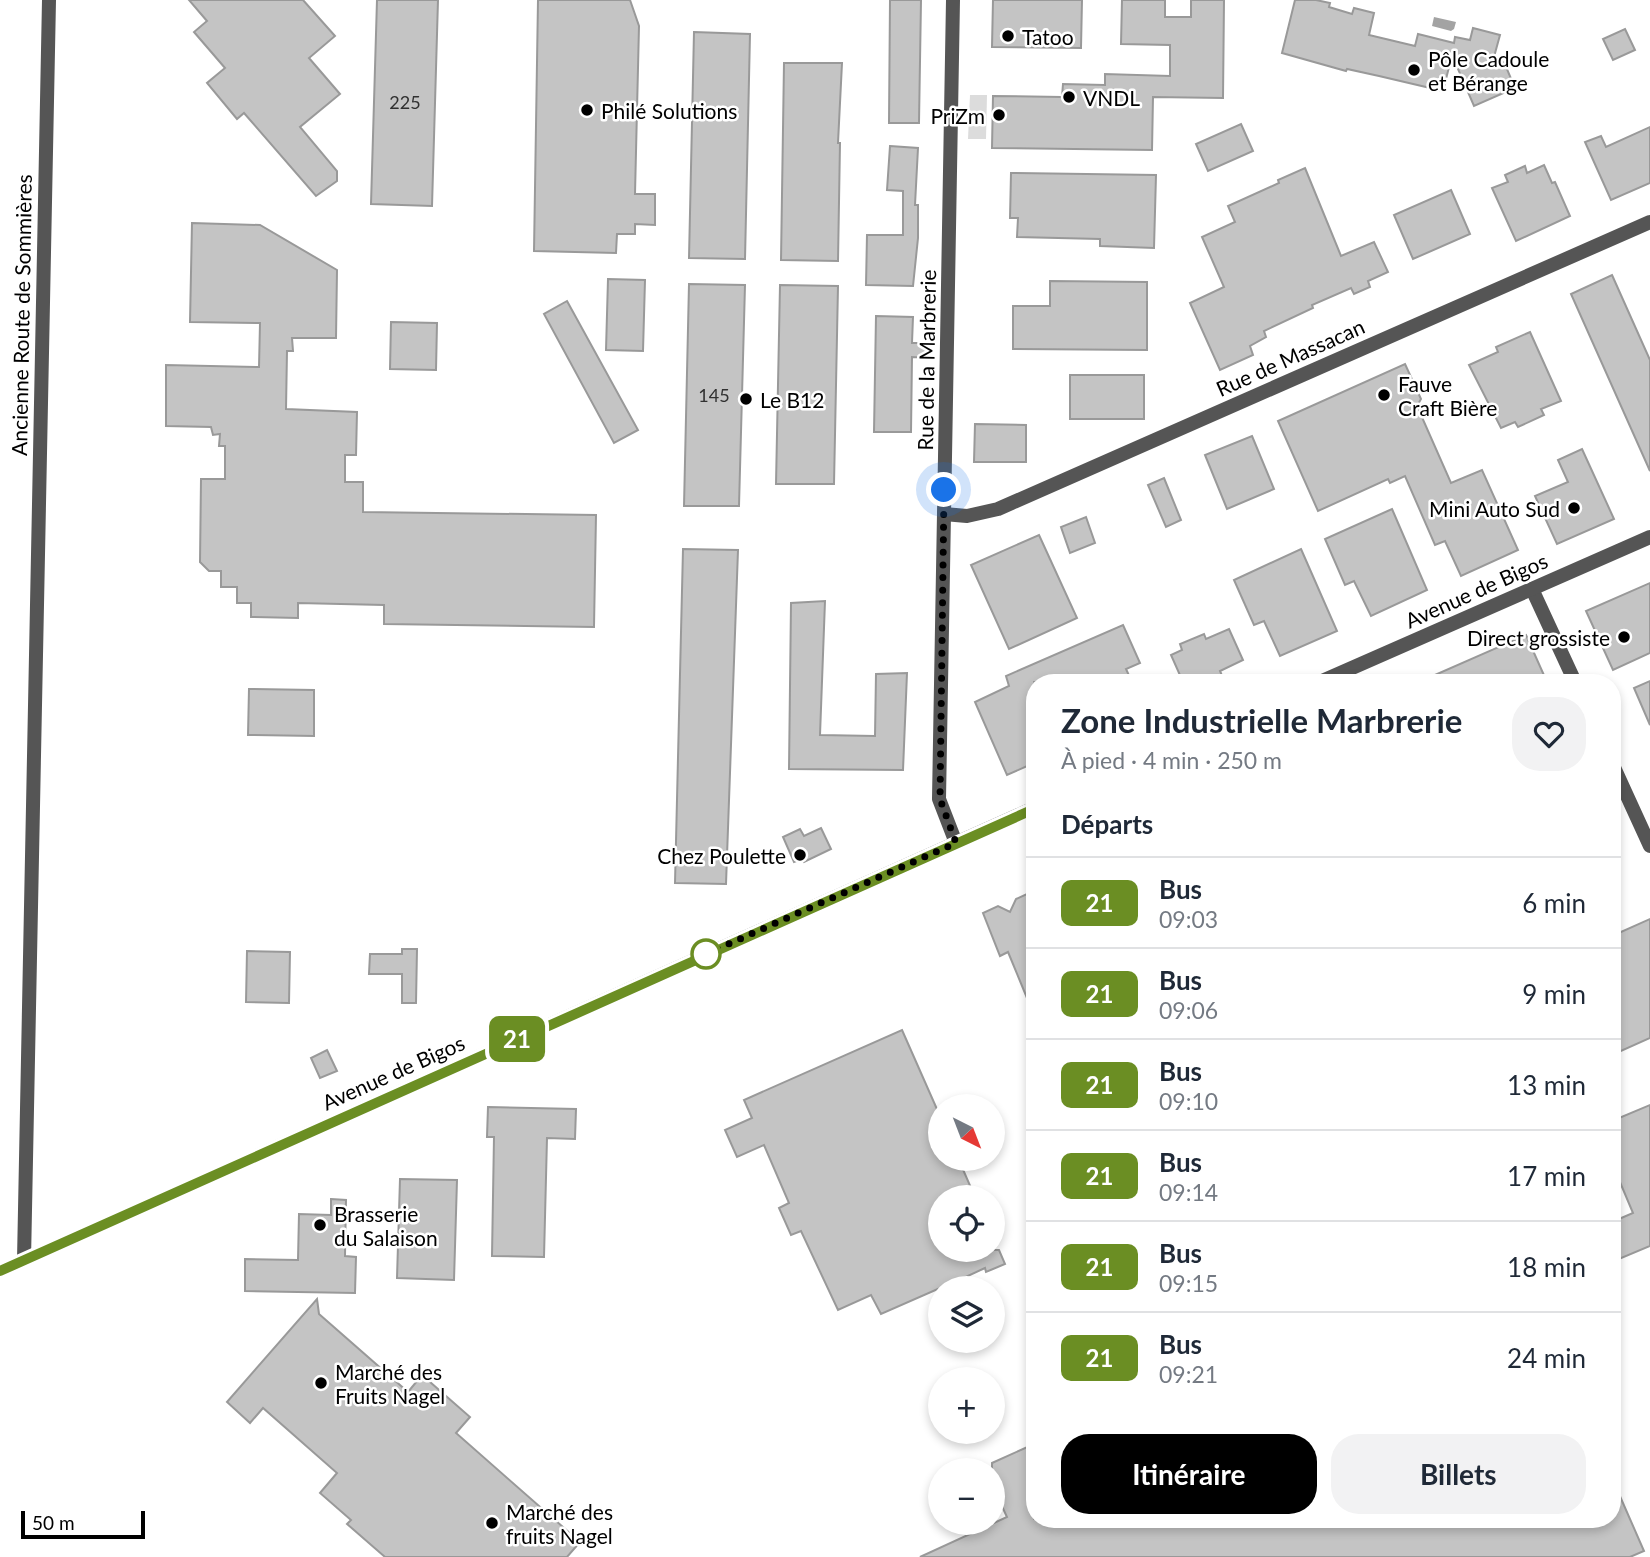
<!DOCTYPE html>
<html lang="fr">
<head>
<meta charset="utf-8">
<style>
	body { margin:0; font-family:Lato,sans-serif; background:#f2f2f3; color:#1f2937; height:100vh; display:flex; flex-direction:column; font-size:26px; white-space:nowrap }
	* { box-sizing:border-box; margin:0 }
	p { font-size:23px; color:#747a83 }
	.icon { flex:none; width:38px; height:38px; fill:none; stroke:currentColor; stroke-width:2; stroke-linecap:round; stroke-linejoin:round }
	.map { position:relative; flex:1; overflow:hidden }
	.sheet { position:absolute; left:1026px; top:674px; width:595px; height:854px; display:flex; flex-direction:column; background:#fff; border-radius:28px; box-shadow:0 4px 10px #0003 }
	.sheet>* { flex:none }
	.badge { padding:0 14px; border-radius:10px; font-size:24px; line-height:46px }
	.needle { width:46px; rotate:138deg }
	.tools { position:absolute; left:928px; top:1094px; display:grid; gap:14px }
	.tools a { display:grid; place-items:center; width:77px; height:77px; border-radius:50%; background:#fff; box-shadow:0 4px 10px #0003; font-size:35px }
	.scale { position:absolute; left:21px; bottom:18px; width:124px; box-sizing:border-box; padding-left:7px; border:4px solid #000; border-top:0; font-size:19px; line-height:24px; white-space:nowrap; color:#000; -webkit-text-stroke:5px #fff; paint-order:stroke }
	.you { position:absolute; width:35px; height:35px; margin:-18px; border:5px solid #fff; border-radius:50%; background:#1a73e8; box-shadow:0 0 0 10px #1a73e833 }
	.map>.badge { position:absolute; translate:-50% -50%; box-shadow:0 0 0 4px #fff }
	h2 { padding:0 35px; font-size:26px; line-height:63px }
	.round { display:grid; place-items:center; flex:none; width:74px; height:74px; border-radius:28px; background:#f2f2f3 }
	.headline { display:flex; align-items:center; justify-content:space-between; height:119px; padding:0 35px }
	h1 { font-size:33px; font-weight:700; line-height:52px }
	.primary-button { display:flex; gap:14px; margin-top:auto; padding:14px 35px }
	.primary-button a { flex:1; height:80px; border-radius:28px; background:#000; color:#fff; font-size:28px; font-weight:700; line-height:80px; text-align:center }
	.primary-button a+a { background:#f2f2f3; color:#1f2937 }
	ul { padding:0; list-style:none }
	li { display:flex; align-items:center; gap:21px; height:91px; padding:0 35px; border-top:2px solid #e0e1e3 }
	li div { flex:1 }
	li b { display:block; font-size:26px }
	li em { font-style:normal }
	li .badge { min-width:77px; font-weight:700; text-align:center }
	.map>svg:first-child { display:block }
	.green { fill:#dcdcdc }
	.water { fill:#a3a3a3 }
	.building { fill:#c4c4c4; stroke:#999; stroke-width:2 }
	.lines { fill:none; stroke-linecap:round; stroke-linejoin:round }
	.street { stroke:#555; stroke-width:14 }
	.line-casing { stroke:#fff; stroke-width:16 }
	.line { stroke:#6b8e23; stroke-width:10 }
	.walk { stroke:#000; stroke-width:7; stroke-dasharray:0 12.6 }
	.poi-dot { fill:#000; stroke:#fff; stroke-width:2.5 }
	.stop-dot { fill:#fff; stroke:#6b8e23; stroke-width:3.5 }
	.labels { text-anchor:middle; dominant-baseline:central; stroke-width:5; stroke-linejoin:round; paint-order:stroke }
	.number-label { font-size:18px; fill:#313131 }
	.poi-label { font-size:21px; fill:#000; stroke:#fff; text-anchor:start }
	.street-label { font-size:21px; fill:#000; stroke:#fff }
</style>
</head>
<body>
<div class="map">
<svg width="1650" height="1557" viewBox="0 0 1650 1557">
	<rect width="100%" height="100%" fill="#fff"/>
	<polygon class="green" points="970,95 987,95 986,139 968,139"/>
	<polygon class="water" points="1434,17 1456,22 1454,29 1451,31 1432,26"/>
	<g class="building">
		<polygon points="189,0 303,0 335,36 309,58 340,94 300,127 337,171 337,181 316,196 244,113 237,119 207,83 225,68 194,32 207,21"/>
		<polygon points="377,0 438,0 432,206 371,204"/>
		<polygon points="538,0 630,0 639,26 635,194 655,194 655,225 635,224 635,234 617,234 616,253 534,251"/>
		<polygon points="890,0 921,0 919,123 889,123"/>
		<polygon points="993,0 1082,0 1081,48 992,47"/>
		<polygon points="1122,0 1165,0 1165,17 1191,17 1191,0 1224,0 1223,98 1153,97 1152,150 992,148 993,96 1062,97 1063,84 1105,85 1105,74 1170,76 1170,45 1121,44"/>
		<polygon points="1295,0 1316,0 1330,3 1329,7 1352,14 1354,8 1374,13 1369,35 1415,46 1418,34 1454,43 1455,37 1470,40 1473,28 1500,35 1491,68 1504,62 1515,88 1474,106 1452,55 1443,91 1379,76 1347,69 1346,71 1282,53"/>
		<polygon points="1625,29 1635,50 1613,60 1603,39"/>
		<polygon points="694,32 750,34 745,259 689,258"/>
		<polygon points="784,63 842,63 838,143 840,143 838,261 781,260"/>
		<polygon points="1241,124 1253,151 1208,171 1196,144"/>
		<polygon points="1650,127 1650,183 1611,200 1585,142 1601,136 1606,147"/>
		<polygon points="890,146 918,148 915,205 918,205 918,238 913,286 866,285 867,235 903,235 903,191 887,190"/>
		<polygon points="1544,165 1552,183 1555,182 1570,216 1516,241 1492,188 1508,182 1505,175 1525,166 1527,173"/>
		<polygon points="1305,168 1341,256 1374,242 1388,272 1368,281 1370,287 1354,294 1351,288 1312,305 1313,308 1264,331 1266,337 1250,346 1253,355 1220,370 1190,303 1224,287 1202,237 1235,222 1228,206 1279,183 1278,180"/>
		<polygon points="1011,173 1156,175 1154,248 1100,246 1100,239 1017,237 1018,218 1010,218"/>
		<polygon points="1451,190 1470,234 1413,259 1394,215"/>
		<polygon points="192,223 260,225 337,270 336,338 292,338 293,351 287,351 286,409 357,412 356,455 345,455 345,482 363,482 363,512 596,515 594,627 384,624 384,605 298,603 298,618 251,617 251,603 237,603 237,587 221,587 221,571 209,571 200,562 201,479 225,479 225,446 219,446 220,434 213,435 211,427 166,426 166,365 259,367 260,323 190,322"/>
		<polygon points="1612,275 1650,360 1650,471 1571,294"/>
		<polygon points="608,279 645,280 643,351 606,350"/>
		<polygon points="1050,281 1147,282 1147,350 1013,349 1013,306 1050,306"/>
		<polygon points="689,284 745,285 739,506 684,506"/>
		<polygon points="780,285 838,286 834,484 776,484"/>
		<polygon points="567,301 638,430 614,443 544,314"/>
		<polygon points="876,316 913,317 912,343 931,343 931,358 912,357 911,432 874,432"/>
		<polygon points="391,322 437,323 436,370 390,369"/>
		<polygon points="1530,332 1561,401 1541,409 1544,415 1518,427 1515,422 1501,428 1469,365 1498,352 1496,347"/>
		<polygon points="1405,364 1421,399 1417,406 1451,483 1482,470 1518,550 1461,576 1445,541 1435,545 1405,476 1390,483 1388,479 1318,511 1278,421"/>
		<rect x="1070" y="375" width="74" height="44"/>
		<polygon points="975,424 1026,425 1026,462 974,462"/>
		<polygon points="1252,436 1274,489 1227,509 1205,455"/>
		<polygon points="1582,449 1614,519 1557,544 1535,496 1568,482 1558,460"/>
		<polygon points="1164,478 1181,520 1166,527 1148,485"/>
		<polygon points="1392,509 1427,590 1371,616 1354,581 1345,585 1325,539"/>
		<polygon points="1086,517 1095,543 1070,553 1061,527"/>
		<polygon points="1039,535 1077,618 1009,649 971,565"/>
		<polygon points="683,549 738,550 726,884 675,883"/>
		<polygon points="1301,549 1337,631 1280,656 1264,621 1254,625 1234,580"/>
		<polygon points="1650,583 1650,653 1613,670 1586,611"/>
		<polygon points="825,601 820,735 875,736 876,674 907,673 903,770 789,769 791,603"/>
		<polygon points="1123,625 1140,663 1126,669 1132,682 1034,682 1034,763 1007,775 975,702 1009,686 1006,676"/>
		<polygon points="1229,629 1243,660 1220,671 1223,678 1213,682 1183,682 1171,655 1182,650 1180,644 1204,634 1206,639"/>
		<polygon points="1526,635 1547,682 1419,682"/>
		<polygon points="1650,681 1650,725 1634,688"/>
		<polygon points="249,689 314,690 314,736 248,735"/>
		<polygon points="821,828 831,849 804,862 802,859 794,862 783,837 800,829 804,836"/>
		<polygon points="1029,893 1034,907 1034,1015 1008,952 1000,956 983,913 998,906 1010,912 1016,899"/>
		<polygon points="1650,919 1650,1038 1612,1055 1612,936"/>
		<polygon points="402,949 417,949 416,1003 402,1003 402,974 369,974 370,954 402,954"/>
		<polygon points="247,951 290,952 289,1003 246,1002"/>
		<polygon points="902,1030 940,1116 940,1158 958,1158 975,1197 940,1197 940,1250 999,1250 1005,1264 986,1272 985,1268 959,1280 962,1288 940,1288 881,1314 871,1295 838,1310 801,1231 791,1235 779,1208 789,1203 764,1145 737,1157 725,1130 752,1118 744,1100"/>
		<polygon points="327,1050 337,1071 320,1078 311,1058"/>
		<polygon points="1650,1105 1650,1246 1619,1259 1612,1243 1612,1222 1633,1213 1617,1175 1612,1178 1612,1121"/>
		<polygon points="488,1107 576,1109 575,1139 547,1138 544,1257 492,1256 494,1137 487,1137"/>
		<polygon points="400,1179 457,1180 454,1280 397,1278"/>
		<polygon points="331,1199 346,1200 345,1256 356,1257 355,1293 245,1291 245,1259 298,1260 299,1214 331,1215"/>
		<polygon points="317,1299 319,1314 408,1392 422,1375 470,1417 456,1433 580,1542 567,1557 385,1557 347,1524 351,1520 320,1493 337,1473 263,1408 250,1423 227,1402"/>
		<polygon points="1034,1444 1034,1519 1612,1519 1612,1478 1644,1551 1630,1557 920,1557 1007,1517 992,1485 992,1463"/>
	</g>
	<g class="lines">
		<g class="street">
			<polyline points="953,0 939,799 956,843"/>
			<polyline points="944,514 967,516 998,509 1650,222"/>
			<polyline points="1532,589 1575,682"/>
			<polyline points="1320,682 1650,537"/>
			<polyline points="1612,763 1650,846"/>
			<polyline points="24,1260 49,0"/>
			<polyline points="0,1271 1034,808"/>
		</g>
	</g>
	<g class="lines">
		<g class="line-casing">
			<polyline id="line" points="0,1271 1034,809"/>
		</g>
		<use href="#line" class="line"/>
		<polyline class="walk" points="706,954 956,843 940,799 944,490"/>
	</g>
	<g class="poi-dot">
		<circle cx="1008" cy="36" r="7"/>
		<circle cx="1414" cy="70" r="7"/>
		<circle cx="1069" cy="97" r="7"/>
		<circle cx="587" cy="110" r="7"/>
		<circle cx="999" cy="115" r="7"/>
		<circle cx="1384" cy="395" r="7"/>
		<circle cx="746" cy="399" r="7"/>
		<circle cx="1574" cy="508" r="7"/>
		<circle cx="1624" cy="637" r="7"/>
		<circle cx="800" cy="855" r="7"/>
		<circle cx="320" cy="1225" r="7"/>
		<circle cx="321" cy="1383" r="7"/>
		<circle cx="492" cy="1523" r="7"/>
	</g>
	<circle class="stop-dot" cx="706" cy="954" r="14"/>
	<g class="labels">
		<g class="number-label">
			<text x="405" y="102">225</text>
			<text x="714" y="395">145</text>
		</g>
		<g class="poi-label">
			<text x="1022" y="36">Tatoo</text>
			<text x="1428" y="58">Pôle Cadoule<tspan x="1428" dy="24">et Bérange</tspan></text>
			<text x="1083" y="97">VNDL</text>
			<text x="601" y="110">Philé Solutions</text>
			<text x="985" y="115" text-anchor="end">PriZm</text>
			<text x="1398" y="383">Fauve<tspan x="1398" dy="24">Craft Bière</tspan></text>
			<text x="760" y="399">Le B12</text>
			<text x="1560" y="508" text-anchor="end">Mini Auto Sud</text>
			<text x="1610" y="637" text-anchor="end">Direct grossiste</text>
			<text x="786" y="855" text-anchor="end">Chez Poulette</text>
			<text x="334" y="1213">Brasserie<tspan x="334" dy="24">du Salaison</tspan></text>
			<text x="335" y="1371">Marché des<tspan x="335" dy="24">Fruits Nagel</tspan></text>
			<text x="506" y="1511">Marché des<tspan x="506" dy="24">fruits Nagel</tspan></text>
		</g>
		<g class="street-label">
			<text transform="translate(21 315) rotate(-89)">Ancienne Route de Sommières</text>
			<text transform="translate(1290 357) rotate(-24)">Rue de Massacan</text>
			<text transform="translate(926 360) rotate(-89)">Rue de la Marbrerie</text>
			<text transform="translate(1476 590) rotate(-24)">Avenue de Bigos</text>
			<text transform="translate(393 1072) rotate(-24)">Avenue de Bigos</text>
		</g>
	</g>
</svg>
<div class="tools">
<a><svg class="needle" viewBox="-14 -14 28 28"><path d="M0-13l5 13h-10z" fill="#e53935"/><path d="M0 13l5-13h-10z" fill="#747a83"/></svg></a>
<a><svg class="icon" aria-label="locate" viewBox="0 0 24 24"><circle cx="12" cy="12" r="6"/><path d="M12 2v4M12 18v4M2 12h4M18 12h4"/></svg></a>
<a><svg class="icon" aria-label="layers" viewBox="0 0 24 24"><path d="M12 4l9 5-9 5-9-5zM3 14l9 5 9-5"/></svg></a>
<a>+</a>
<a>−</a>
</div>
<div class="scale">50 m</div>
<div class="you" style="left:944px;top:490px"></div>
<b class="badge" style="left:517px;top:1039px;background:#6b8e23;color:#fff">21</b>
<section class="sheet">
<div class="headline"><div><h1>Zone Industrielle Marbrerie</h1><p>À pied · 4 min · 250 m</p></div><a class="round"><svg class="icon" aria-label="heart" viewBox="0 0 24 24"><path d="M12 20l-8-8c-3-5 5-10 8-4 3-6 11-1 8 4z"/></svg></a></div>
<h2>Départs</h2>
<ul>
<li><span class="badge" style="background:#6b8e23;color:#fff">21</span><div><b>Bus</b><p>09:03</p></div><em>6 min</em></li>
<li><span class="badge" style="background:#6b8e23;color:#fff">21</span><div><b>Bus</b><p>09:06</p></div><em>9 min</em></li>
<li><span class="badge" style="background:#6b8e23;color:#fff">21</span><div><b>Bus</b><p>09:10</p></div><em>13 min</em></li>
<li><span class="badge" style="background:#6b8e23;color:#fff">21</span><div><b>Bus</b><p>09:14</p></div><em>17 min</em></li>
<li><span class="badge" style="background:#6b8e23;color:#fff">21</span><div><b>Bus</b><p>09:15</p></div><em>18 min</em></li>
<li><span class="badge" style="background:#6b8e23;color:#fff">21</span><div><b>Bus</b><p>09:21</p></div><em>24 min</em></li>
</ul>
<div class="primary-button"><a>Itinéraire</a><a>Billets</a></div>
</section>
</div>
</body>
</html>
